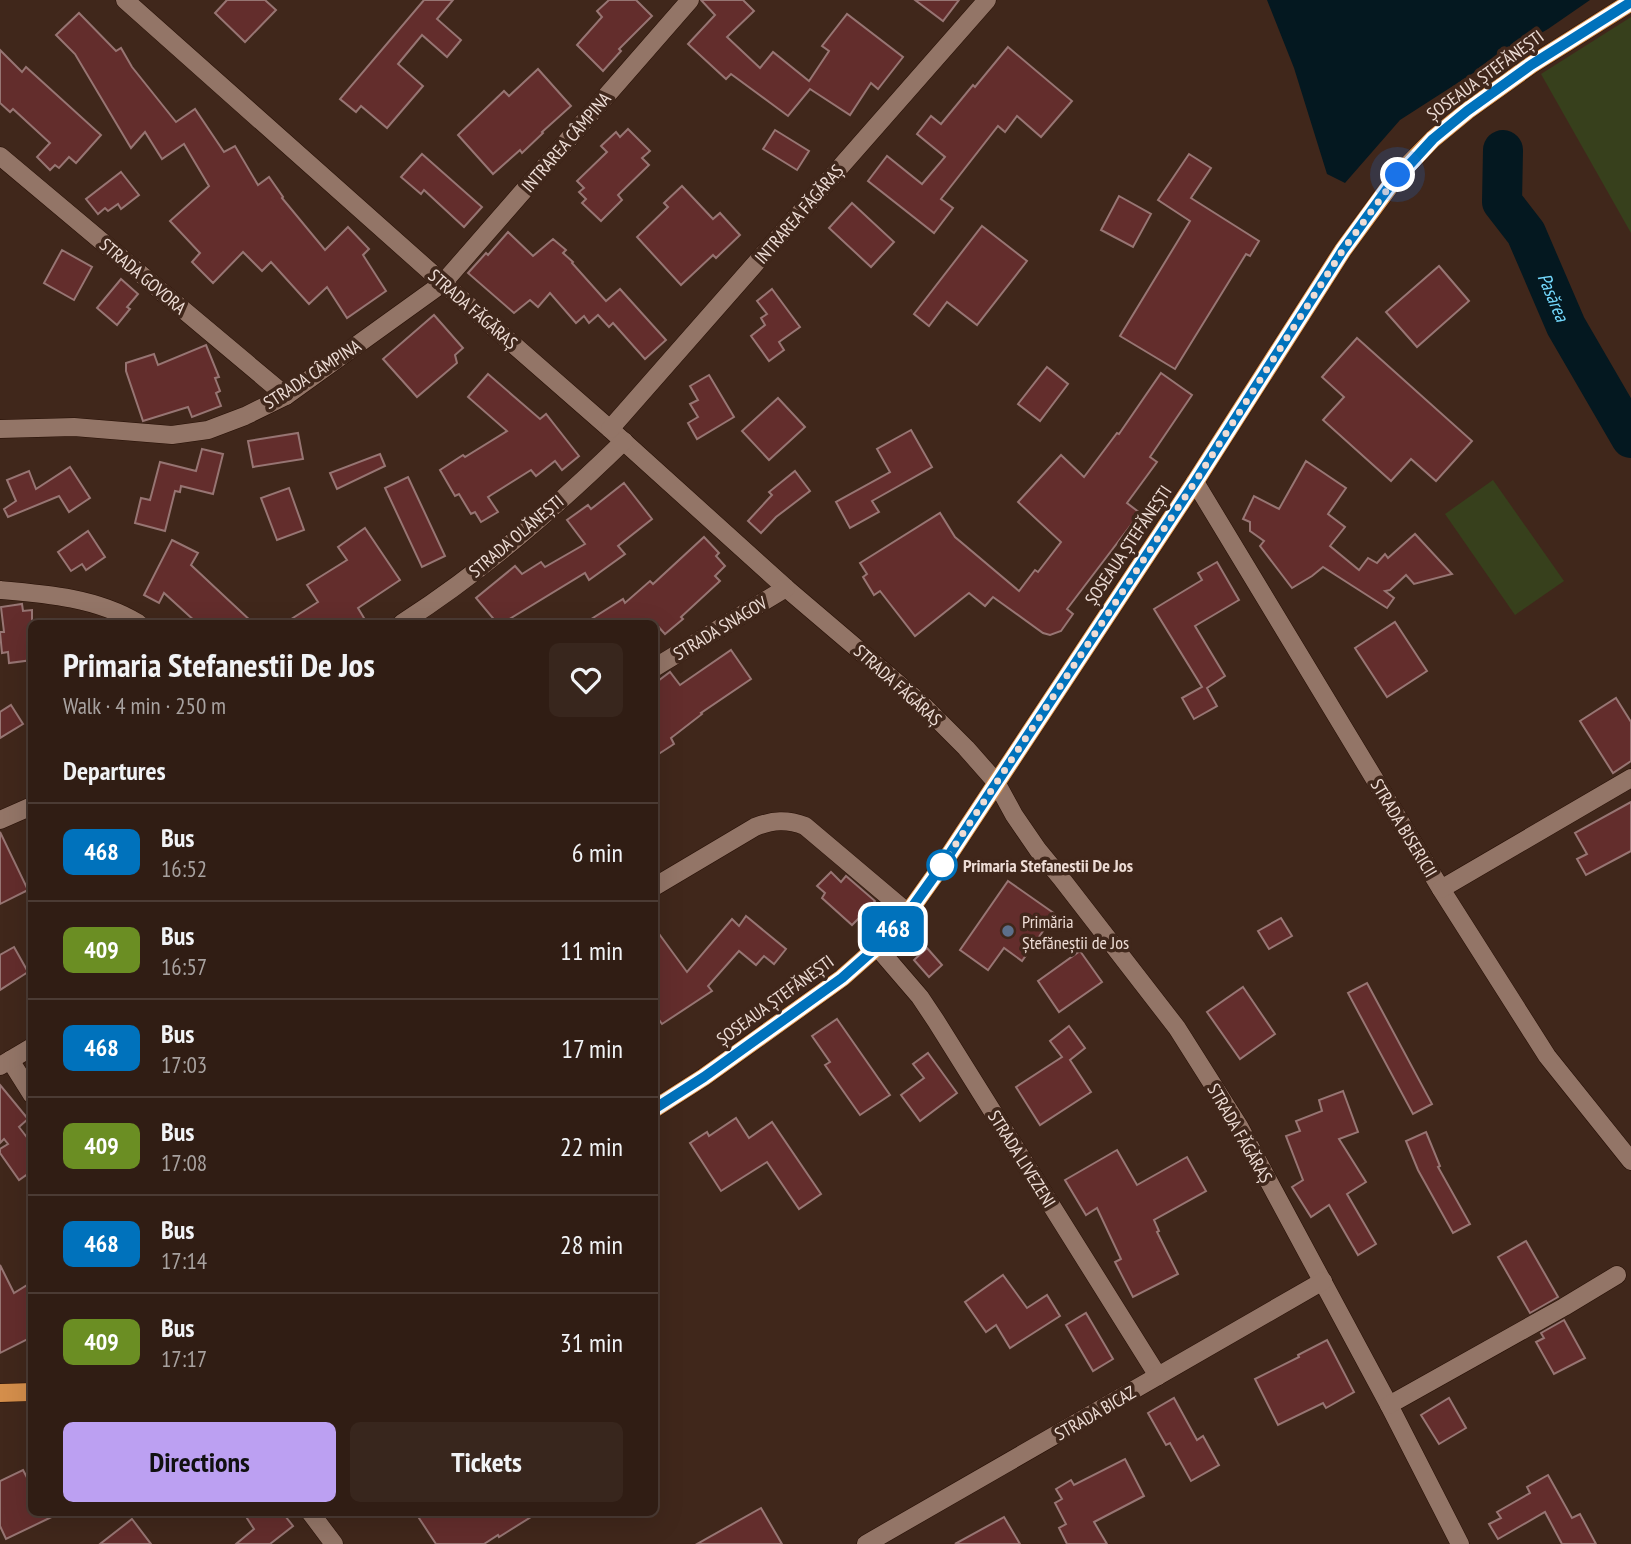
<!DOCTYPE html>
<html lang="en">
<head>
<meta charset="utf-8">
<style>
	body { margin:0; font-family:"PT Sans Narrow",sans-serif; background:#38261d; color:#f1f3f6; height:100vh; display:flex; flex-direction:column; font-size:26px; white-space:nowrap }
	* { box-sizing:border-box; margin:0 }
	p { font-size:23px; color:#a8a2a0 }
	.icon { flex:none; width:38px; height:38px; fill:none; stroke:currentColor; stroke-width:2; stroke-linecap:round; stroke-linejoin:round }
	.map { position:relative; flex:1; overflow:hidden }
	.drawer { position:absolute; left:28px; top:620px; width:630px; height:896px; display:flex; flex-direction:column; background:#301d14; border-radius:10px; box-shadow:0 7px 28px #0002,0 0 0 2px #4b3b34 }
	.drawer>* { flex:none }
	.badge { padding:0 14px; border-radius:10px; font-size:24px; line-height:46px }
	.you { position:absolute; width:35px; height:35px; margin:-18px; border:5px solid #fff; border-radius:50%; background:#1a73e8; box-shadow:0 0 0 10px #1a73e833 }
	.map>.badge { position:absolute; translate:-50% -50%; box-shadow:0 0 0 4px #fff }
	h2 { padding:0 35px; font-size:26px; line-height:63px }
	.round { display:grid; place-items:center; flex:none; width:74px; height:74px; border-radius:10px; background:#38261d }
	.overview { display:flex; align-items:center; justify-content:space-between; height:119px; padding:0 35px }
	h1 { font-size:33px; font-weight:600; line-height:52px }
	.primary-button { display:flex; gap:14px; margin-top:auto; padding:14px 35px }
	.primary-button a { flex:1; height:80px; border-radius:10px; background:#bca0f2; color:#111; font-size:28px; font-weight:600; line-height:80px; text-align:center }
	.primary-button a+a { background:#38261d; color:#f1f3f6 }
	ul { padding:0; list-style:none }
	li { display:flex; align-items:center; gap:21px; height:98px; padding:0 35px; border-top:2px solid #4b3b34 }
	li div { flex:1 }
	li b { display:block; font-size:26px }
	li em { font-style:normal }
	li .badge { min-width:77px; font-weight:700; text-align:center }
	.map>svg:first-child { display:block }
	.green { fill:#37401c }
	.water { fill:#041820 }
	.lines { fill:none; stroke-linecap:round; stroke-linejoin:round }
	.river { stroke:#041820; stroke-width:40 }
	.building { fill:#632d2c; stroke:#977573; stroke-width:2 }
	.minor-casing { stroke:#260f05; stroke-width:19 }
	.major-casing { stroke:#260f05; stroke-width:19 }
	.minor { stroke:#937567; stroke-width:18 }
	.major { stroke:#d48e4b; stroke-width:18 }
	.line-casing { stroke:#fff; stroke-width:16 }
	.line { stroke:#0072bc; stroke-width:10 }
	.walk { stroke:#eddcd5; stroke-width:7; stroke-dasharray:0 12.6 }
	.stop-dot { fill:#fff; stroke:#0072bc; stroke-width:3.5 }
	.service-dot { fill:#5c6f8a; stroke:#40271b; stroke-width:2.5 }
	.labels { text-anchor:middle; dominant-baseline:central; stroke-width:7; stroke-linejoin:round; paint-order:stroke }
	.street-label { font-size:18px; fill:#eddcd5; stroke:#40271b }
	.stop-label { font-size:18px; font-weight:bold; fill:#eddcd5; stroke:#40271b; text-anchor:start }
	.poi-label { font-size:18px; fill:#eddcd5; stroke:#40271b; text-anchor:start }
	.water-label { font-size:19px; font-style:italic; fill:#74d9fe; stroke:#40271b }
</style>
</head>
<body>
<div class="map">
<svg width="1631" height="1544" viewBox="0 0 1631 1544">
	<rect width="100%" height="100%" fill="#40271b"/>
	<g class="green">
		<polygon points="1631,17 1631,233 1541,74"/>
		<polygon points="1493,480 1564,581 1515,615 1445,514"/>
	</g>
	<polygon class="water" points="1267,0 1590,0 1548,29 1484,66 1400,120 1345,183 1327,174 1294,68"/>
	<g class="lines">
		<path class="river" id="s1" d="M 1503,150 L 1502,202 L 1526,233 L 1566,326 L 1631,438"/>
	</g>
	<g class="building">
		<polygon points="227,0 265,0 276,10 245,42 215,13"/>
		<polygon points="424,0 453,0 437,19 461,40 447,57 422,35 398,64 423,86 387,128 361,106 356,112 340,99"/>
		<polygon points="609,0 636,0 652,16 619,49 621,51 603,71 577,45 602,17 597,11"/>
		<polygon points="701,0 743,0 754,11 727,37 760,68 773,52 809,81 829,51 822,46 847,14 903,57 878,89 871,83 850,115 810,89 788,116 731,74 726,79 688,44 715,15"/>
		<polygon points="915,0 959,0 943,21"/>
		<polygon points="79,13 116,51 121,48 132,67 176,122 195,109 224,152 235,146 258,185 269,177 283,197 282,198 325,250 348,227 369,249 363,255 386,291 347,318 327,287 309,304 271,262 262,271 243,252 213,283 192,262 200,253 170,221 209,186 184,144 162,159 145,132 131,148 75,54 56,35"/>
		<polygon points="1008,47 1072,101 1041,137 1017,116 1005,132 998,126 941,199 953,208 934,233 868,181 887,156 922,184 945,157 917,134 931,116 941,124 973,85 975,87"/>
		<polygon points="0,50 22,72 26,67 101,135 76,163 69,157 59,168 55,165 50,170 37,157 50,143 13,109 10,112 0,103"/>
		<polygon points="538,69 571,106 542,132 543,133 522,153 520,150 493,174 458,135 504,91 509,96"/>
		<polygon points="628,129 650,151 642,158 649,165 618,195 622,200 601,221 582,203 586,199 579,192 584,188 577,181 607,152 601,146 616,132 620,137"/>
		<polygon points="775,130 809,151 797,170 763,149"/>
		<polygon points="422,154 482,207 464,227 424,190 421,194 401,177"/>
		<polygon points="1189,154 1211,168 1191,198 1259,241 1250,256 1246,254 1175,369 1120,336 1190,221 1158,200"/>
		<polygon points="121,172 139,195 121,209 118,204 108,211 105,208 98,214 86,199"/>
		<polygon points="682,186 713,219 720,213 740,235 716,258 713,255 681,285 637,237 668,207 664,203"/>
		<polygon points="1119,196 1151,214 1133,247 1101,230"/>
		<polygon points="852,203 894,242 871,267 829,228"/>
		<polygon points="982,226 1027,261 977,325 947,302 929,326 914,314"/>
		<polygon points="508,232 533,256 553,239 566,250 563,253 573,262 572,263 606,301 620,289 666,340 645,359 613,323 609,327 598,315 589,323 584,316 576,323 550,293 538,307 530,300 514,313 468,273 486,253 488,255"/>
		<polygon points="62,250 92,267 74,300 44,283"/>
		<polygon points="1439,266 1469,301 1417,347 1386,312"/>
		<polygon points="121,279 138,294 127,307 130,309 117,325 97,308"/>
		<polygon points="772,289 800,327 779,342 784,350 769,361 751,336 765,325 761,318 767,314 757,301"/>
		<polygon points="434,315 463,348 455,355 457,363 417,397 383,359"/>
		<polygon points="1357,338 1472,441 1436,481 1411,459 1391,481 1323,420 1344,397 1322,377"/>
		<polygon points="206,345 219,377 215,378 220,391 216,393 221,406 192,417 188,407 143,421 126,371 126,363 154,354 158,365"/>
		<polygon points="1047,367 1068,384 1040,421 1018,404"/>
		<polygon points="1161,373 1192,395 1150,457 1157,462 1127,503 1140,513 1067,609 1073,614 1061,631 1050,635 1043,633 993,597 985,606 969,593 915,636 880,591 874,595 863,577 867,574 860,563 940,513 955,537 1019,591 1035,570 1038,572 1061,542 1018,502 1061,455 1084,477 1117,433 1119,434"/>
		<polygon points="488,374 540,419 546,414 579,456 562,470 555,461 536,476 531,470 488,497 498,512 481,522 475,512 471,514 459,494 455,496 440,470 463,455 465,457 507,431 468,397"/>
		<polygon points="709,375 734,417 697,439 688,423 698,417 690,404 698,400 690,386"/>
		<polygon points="778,398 805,427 769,460 742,431"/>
		<polygon points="911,430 932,467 872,501 879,512 850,528 836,502 890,472 877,449"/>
		<polygon points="298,433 303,459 253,467 248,441"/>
		<polygon points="202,449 223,454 213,494 181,486 180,492 175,491 165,531 135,523 141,498 150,500 160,462 196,471"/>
		<polygon points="380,454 385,466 337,489 330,473"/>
		<polygon points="1306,461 1346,488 1328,514 1345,527 1330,546 1359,570 1368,558 1377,563 1385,554 1388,558 1415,534 1452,574 1414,584 1406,575 1390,590 1385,591 1394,598 1387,608 1323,567 1312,576 1292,588 1260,546 1264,541 1250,531 1250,522 1243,519 1254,496 1279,509"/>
		<polygon points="70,467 90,498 69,512 59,496 8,517 4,509 16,501 7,480 29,471 36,489"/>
		<polygon points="795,471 810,491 776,517 761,533 748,521 772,495 769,492"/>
		<polygon points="408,477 445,556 422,567 385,488"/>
		<polygon points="624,483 652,519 618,546 625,554 589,580 585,573 503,623 497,623 476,598 515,566 522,574 541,562 545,567 585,544 567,520 588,505 591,509"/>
		<polygon points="289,488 304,530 277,540 261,498"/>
		<polygon points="365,528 400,580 358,608 367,623 285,623 318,602 307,585 347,560 338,547"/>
		<polygon points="88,531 105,557 86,570 82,564 71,571 58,552"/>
		<polygon points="704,537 719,553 716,556 725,566 715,576 720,581 681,617 683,619 665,634 655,623 585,623 623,599 625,603 650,581 653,584"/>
		<polygon points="172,540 198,553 191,565 253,623 197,623 164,593 159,603 144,595"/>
		<polygon points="1217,562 1239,600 1195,626 1225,676 1207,688 1217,706 1194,719 1182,698 1202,687 1154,609 1202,580 1198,573"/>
		<polygon points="22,604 23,611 32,610 32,660 9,663 8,652 2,653 0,632 4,632 1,607"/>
		<polygon points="1395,622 1427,671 1387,697 1355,648"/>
		<polygon points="731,650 751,679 701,713 702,714 671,738 674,744 654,757 654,684 670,672 680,685"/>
		<polygon points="1616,698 1631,722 1631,761 1613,773 1580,721"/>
		<polygon points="11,705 23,724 0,738 0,712"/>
		<polygon points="1631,802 1631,851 1586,875 1577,859 1587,854 1575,833"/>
		<polygon points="0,832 28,890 0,904"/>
		<polygon points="831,872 841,882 846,876 875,901 870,907 879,916 868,929 858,919 852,925 822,898 825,893 817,886"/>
		<polygon points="1008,881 1055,914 1022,961 1004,948 988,970 960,950"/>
		<polygon points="746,916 786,949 774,964 764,956 756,965 739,951 708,986 712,991 662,1024 654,1013 654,927 687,972 732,919 739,926"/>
		<polygon points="1281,918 1292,936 1269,949 1258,931"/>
		<polygon points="14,947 28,972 0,990 0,955"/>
		<polygon points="927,948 942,965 929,977 914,960"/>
		<polygon points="1080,951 1102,982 1059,1012 1038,981"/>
		<polygon points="1367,983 1432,1104 1413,1114 1348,993"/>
		<polygon points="1243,987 1275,1034 1240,1059 1207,1012"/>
		<polygon points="837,1019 890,1095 860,1115 825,1065 830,1062 812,1036"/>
		<polygon points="1069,1026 1085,1048 1070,1060 1091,1092 1040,1125 1016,1087 1062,1057 1050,1041"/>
		<polygon points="928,1053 957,1093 920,1121 901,1095 924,1078 913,1064"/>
		<polygon points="0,1085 28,1119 19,1127 32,1144 32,1171 19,1180 0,1153 0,1149 8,1144 4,1139 0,1143"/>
		<polygon points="1343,1091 1358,1132 1339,1139 1366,1182 1347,1194 1376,1244 1358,1255 1329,1205 1311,1217 1292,1187 1303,1180 1286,1136 1300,1131 1296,1121 1322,1111 1319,1100"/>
		<polygon points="736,1118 749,1138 772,1122 821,1194 799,1209 767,1162 721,1191 690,1143 707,1132 709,1136"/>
		<polygon points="1426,1132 1440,1166 1438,1167 1470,1224 1453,1233 1418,1170 1406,1141"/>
		<polygon points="1117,1150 1137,1185 1187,1157 1206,1191 1154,1220 1159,1231 1157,1232 1178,1274 1133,1297 1115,1262 1121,1259 1097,1208 1086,1215 1065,1180"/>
		<polygon points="1526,1241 1558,1297 1530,1313 1498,1257"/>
		<polygon points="0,1265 14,1293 32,1282 32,1337 0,1353"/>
		<polygon points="1003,1275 1027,1308 1047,1295 1060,1316 1010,1348 996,1325 986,1332 965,1302"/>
		<polygon points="1086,1313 1113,1359 1093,1371 1066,1325"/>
		<polygon points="1564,1320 1585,1358 1554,1374 1536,1342 1544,1338 1541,1333"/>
		<polygon points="1327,1340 1354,1392 1326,1408 1323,1403 1278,1425 1255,1379 1299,1357 1298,1355"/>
		<polygon points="1174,1398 1197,1440 1203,1436 1219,1465 1191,1481 1170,1443 1166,1445 1148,1413"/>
		<polygon points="1449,1398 1466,1428 1439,1444 1421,1415"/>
		<polygon points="1125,1459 1144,1496 1094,1522 1107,1544 1067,1544 1059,1528 1066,1524 1055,1503 1062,1499 1056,1489 1071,1480 1074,1485"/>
		<polygon points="23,1470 32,1487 32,1512 62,1512 6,1539 0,1526 0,1481"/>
		<polygon points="1548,1475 1572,1518 1580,1514 1596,1544 1562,1544 1545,1512 1498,1539 1489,1524 1501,1518 1497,1512 1530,1493 1527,1487"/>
		<polygon points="761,1508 782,1544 697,1544"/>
		<polygon points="243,1512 282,1512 293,1526 270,1544 236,1544 254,1529"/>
		<polygon points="415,1512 539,1512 499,1537 498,1535 484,1544 436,1544"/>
		<polygon points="1004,1517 1020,1544 955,1544"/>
		<polygon points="132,1519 151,1544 100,1544"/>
	</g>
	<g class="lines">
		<g class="minor-casing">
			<g id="minor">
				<polyline points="125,0 443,283 610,429 786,588 921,703 966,748 996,782 1014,815 1038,850 1061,878 1177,1028 1239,1126 1389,1405 1460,1544"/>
				<polyline points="0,156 286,396"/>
				<polyline points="0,429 74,427 172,435 208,430 245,416 286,396 443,283 690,0"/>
				<polyline points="610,429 987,0"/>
				<polyline points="1195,482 1441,889 1547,1056 1631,1161"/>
				<path d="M 0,590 C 47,594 97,598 138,623"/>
				<path d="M 402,623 C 483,571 555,508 624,441"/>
				<polyline points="654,668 786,588"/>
				<polyline points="0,820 32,806"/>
				<path d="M 654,887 L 755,827 C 773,820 787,819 805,826 L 908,913"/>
				<polyline points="1441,889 1631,778"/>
				<polyline points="877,947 920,997 936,1021 1158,1376"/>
				<polyline points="10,1060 32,1095"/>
				<polyline points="0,1066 32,1047"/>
				<polyline points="1389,1405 1564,1307 1617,1275"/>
				<polyline points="310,1512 334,1544"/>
				<polyline points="866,1544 1323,1281"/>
			</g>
		</g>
		<g class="major-casing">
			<g id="major">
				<polyline points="654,1109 704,1077 842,978 877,947 908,913 945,861 1195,482 1343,250 1398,175 1433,139 1467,111 1531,65 1631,2"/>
				<polyline points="0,1393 32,1392"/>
			</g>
		</g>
		<use href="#minor" class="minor"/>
		<use href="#major" class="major"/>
	</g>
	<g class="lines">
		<g class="line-casing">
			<polyline id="line" points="654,1109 704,1077 842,978 877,947 908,913 945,861 1195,482 1343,250 1388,188 1433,139 1467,111 1531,65 1631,2"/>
		</g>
		<use href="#line" class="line"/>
		<polyline class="walk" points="942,865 1195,482 1343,250 1398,175"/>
	</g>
	<circle class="stop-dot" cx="942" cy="865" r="14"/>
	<circle class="service-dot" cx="1008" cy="931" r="7"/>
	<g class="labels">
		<g class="street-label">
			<text transform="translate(1485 75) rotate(-36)">ȘOSEAUA ȘTEFĂNEȘTI</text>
			<text transform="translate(566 142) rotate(-49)">INTRAREA CÂMPINA</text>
			<text transform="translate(799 214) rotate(-49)">INTRAREA FĂGĂRAȘ</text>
			<text transform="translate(143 276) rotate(40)">STRADA GOVORA</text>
			<text transform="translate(473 309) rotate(41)">STRADA FĂGĂRAȘ</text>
			<text transform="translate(312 374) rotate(-33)">STRADA CÂMPINA</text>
			<text transform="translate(516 536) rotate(-40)">STRADA OLĂNEȘTI</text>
			<text transform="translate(1128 545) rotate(-56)">ȘOSEAUA ȘTEFĂNEȘTI</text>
			<text transform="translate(720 628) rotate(-31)">STRADA SNAGOV</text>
			<text transform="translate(898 685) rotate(42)">STRADA FĂGĂRAȘ</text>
			<text transform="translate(1404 828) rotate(59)">STRADA BISERICII</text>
			<text transform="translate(775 1000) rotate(-36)">ȘOSEAUA ȘTEFĂNEȘTI</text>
			<text transform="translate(1240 1133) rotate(60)">STRADA FĂGĂRAȘ</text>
			<text transform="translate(1022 1159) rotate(58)">STRADA LIVEZENI</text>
			<text transform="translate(1095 1413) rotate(-30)">STRADA BICAZ</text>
		</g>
		<g class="stop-label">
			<text x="963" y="865">Primaria Stefanestii De Jos</text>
		</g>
		<g class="poi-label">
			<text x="1022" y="921">Primăria<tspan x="1022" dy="21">Ștefăneștii de Jos</tspan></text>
		</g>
		<g class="water-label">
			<text stroke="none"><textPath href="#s1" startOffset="161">Pasărea</textPath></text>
		</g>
	</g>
</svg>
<div class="you" style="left:1398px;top:175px"></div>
<b class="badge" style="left:893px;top:929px;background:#0072bc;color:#fff">468</b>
<section class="drawer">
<div class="overview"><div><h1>Primaria Stefanestii De Jos</h1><p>Walk · 4 min · 250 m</p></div><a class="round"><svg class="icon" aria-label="heart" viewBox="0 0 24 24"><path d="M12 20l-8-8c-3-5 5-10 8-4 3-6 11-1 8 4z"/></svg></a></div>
<h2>Departures</h2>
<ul>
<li><span class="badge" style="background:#0072bc;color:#fff">468</span><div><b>Bus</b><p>16:52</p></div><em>6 min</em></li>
<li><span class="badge" style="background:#6b8e23;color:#fff">409</span><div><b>Bus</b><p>16:57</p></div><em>11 min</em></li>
<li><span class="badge" style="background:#0072bc;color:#fff">468</span><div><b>Bus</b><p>17:03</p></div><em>17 min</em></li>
<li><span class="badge" style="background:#6b8e23;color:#fff">409</span><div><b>Bus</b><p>17:08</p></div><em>22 min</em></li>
<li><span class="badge" style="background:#0072bc;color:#fff">468</span><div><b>Bus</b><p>17:14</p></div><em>28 min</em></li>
<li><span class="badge" style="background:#6b8e23;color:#fff">409</span><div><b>Bus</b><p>17:17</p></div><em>31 min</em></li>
</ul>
<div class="primary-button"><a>Directions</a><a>Tickets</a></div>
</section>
</div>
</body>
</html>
